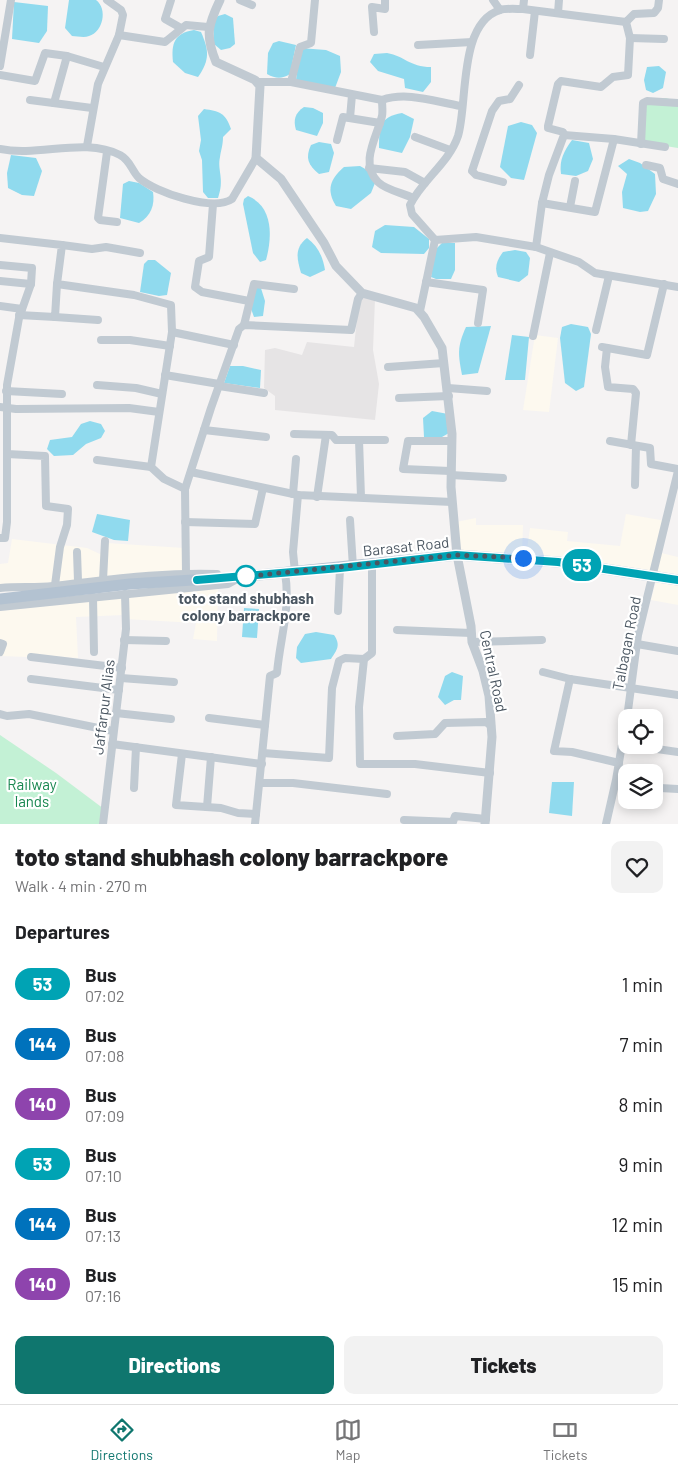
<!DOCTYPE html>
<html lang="en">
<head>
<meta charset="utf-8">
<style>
	body { margin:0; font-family:Barlow,sans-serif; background:#f2f2f2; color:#202124; height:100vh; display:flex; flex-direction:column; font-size:19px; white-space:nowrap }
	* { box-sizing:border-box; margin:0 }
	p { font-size:16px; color:#757577 }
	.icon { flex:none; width:28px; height:28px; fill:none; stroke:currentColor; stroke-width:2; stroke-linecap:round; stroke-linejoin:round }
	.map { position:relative; height:824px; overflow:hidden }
	.panel { display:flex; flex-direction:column; background:#fff; flex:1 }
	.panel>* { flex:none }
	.badge { padding:0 10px; border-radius:16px; font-size:18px; line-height:32px }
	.buttons { position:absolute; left:618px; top:709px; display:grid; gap:10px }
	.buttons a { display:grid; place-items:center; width:45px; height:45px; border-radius:10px; background:#fff; box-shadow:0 2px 12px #0003; font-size:25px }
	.you { position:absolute; width:25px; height:25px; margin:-12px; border:4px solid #fff; border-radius:50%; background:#1a73e8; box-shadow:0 0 0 8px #1a73e833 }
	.map>.badge { position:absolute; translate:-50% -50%; box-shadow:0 0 0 2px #fff }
	h2 { padding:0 15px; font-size:19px; line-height:45px }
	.round { display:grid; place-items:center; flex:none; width:52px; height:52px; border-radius:10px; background:#f2f2f2 }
	.head { display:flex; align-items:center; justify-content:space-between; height:85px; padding:0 15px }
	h1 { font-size:24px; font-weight:800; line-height:38px }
	.button { display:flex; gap:10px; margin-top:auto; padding:10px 15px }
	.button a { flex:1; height:58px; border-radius:10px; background:#0f766e; color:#fff; font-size:20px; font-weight:800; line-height:58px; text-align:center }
	.button a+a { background:#f2f2f2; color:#202124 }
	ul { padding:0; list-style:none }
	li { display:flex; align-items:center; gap:15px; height:60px; padding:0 15px }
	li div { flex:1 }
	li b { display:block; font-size:19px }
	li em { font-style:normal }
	li .badge { min-width:55px; font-weight:700; text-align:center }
	.menu { display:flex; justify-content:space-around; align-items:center; height:70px; border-top:1px solid #e0e0e0; background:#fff; font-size:14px; color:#757577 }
	.menu a { display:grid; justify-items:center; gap:2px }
	.menu .on { color:#0f766e }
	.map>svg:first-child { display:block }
	.commercial { fill:#fdf9ef }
	.education { fill:#e6e4e5 }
	.green { fill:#c3f1d5 }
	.water { fill:#90daee }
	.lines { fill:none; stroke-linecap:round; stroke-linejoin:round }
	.minor { stroke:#c1cad2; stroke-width:8 }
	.tertiary { stroke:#c1cad2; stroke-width:9 }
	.primary { stroke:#b3c2d1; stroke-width:11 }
	.line-casing { stroke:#fff; stroke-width:11 }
	.line { stroke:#00a3b4; stroke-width:8 }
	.walk { stroke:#4a5661; stroke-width:5; stroke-dasharray:0 9 }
	.stop-dot { fill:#fff; stroke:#00a3b4; stroke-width:2.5 }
	.labels { text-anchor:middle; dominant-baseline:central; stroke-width:4.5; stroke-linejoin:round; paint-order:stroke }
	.street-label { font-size:15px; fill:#4a5661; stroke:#fff }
	.stop-label { font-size:15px; font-weight:bold; fill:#4a5661; stroke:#fff }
	.park-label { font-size:15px; fill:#17864f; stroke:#fff }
</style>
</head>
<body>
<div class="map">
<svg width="678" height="824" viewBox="0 0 678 824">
	<rect width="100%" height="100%" fill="#f5f3f3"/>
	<g class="commercial">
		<polygon points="535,335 558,338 549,412 523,410"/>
		<polygon points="626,514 666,521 654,571 526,556 530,528 568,532 567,541 620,546"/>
		<polygon points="476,518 476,525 523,525 522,556 459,552 456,522"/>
		<polygon points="12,539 87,548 100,554 107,543 184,548 185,574 0,586 0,564 8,563"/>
		<polygon points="661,553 678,557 678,578 656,574"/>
		<polygon points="657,578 678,582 678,605 651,600"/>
		<polygon points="218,588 217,641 193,639 196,623 125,619 126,596"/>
		<polygon points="122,598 124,615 76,617 78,658 30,654 28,657 0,656 4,643 0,642 0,611"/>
	</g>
	<polygon class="education" points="362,295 375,299 373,350 379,384 375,420 275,410 275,396 264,388 265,350 275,348 302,355 307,342 354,347 359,299"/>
	<g class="green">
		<polygon points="646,98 666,98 678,102 678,148 640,142"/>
		<polygon points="0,735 56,773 104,809 102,824 0,824"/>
	</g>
	<g class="water">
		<path d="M 69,0 L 96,0 C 108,9 103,32 89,36 C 84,38 77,36 72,36 L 65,28 Z"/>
		<polygon points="14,2 48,6 47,31 39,43 12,39"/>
		<polygon points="225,14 233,18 235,44 230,48 221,50 214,44 213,22 218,16"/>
		<path d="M 194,30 L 201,32 C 209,50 210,60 198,77 L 185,73 L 173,62 C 171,44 174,33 194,30 Z"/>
		<path d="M 279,41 L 296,45 L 290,74 C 282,79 276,79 267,74 L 268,53 L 273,43 Z"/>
		<polygon points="300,48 326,50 340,56 341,72 335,88 296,80"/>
		<path d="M 387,53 C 405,56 409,67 431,67 L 431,82 L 423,92 L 405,88 L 404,79 L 378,71 L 370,62 L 374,54 Z"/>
		<polygon points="659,66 666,72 663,88 653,93 646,90 644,80 647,67"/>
		<path d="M 304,107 L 313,108 L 323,113 L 323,123 L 317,136 L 296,130 C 293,120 295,113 304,107 Z"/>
		<path d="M 204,109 C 219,111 226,113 231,129 L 223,137 C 223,145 221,150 220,157 C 217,170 225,179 218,198 L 208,198 L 203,192 L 202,160 L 199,151 L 201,140 L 198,116 Z"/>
		<path d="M 402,113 L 414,119 L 410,137 L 402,153 L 379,148 C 379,126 380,117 402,113 Z"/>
		<polygon points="521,122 532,125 537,133 524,180 511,178 500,167 508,126"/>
		<path d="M 572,140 L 589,143 L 593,159 L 588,171 L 576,176 L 561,174 C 559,160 564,151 572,140 Z"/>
		<path d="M 319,142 L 331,144 L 334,153 L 329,172 L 319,174 C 308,165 305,158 311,145 Z"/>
		<polygon points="11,155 36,158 42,171 34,196 22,195 8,188 7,173"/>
		<polygon points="629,159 640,163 655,174 656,194 648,211 640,212 623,208 622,192 627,174 618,166"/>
		<path d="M 360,166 L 367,170 L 375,183 L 371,193 L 351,209 L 336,206 C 326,190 330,179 344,167 Z"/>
		<path d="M 129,181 L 139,183 L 153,192 C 155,205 151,216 139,223 L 120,218 L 123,184 Z"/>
		<path d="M 248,196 C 274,207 272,238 266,260 L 260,262 L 253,253 L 243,204 L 244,199 Z"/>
		<polygon points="385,225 414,227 429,239 429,248 424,254 381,253 372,247 375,231"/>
		<path d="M 307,238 C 318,246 323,257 325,270 L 310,277 L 301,273 C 297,259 294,248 307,238 Z"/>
		<polygon points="442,243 455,243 455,270 451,279 436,279 431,277 435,250"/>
		<path d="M 515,250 L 526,252 L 530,258 L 528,275 L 519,282 L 498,277 C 494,267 497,260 503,252 Z"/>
		<polygon points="148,260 155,260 171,273 167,295 159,296 140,292 144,264"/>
		<polygon points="260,285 265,301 263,316 254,317 250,306 253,287"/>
		<polygon points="571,324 588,327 591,334 584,387 576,391 565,383 560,338 562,327"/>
		<path d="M 491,326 L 478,373 L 462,375 C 458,354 457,347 466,327 Z"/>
		<polygon points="512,335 529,337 525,380 505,380"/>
		<polygon points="230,366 243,366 261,370 260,388 224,383"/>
		<polygon points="432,411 448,414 449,433 442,437 424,437 423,418"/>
		<polygon points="90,421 101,424 105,431 101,438 86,444 73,455 54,456 47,449 50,440 72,437 81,424"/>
		<polygon points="97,514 130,520 128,541 114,540 92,532"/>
		<polygon points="244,608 259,609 257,638 242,637"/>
		<path d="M 316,632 L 334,635 C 341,645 337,650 331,659 L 301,663 L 296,658 L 297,647 L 305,634 Z"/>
		<polygon points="452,672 463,676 461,700 454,700 445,705 438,697 445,676"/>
		<polygon points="552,782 574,782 572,816 549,813"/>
	</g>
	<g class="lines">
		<g class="minor">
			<polyline points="171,0 165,19 181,28"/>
			<polyline points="240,0 252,5"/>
			<polyline points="493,0 500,10"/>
			<polyline points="523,9 626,22 634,14 654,13 658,8 659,0"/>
			<polyline points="558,13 559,0"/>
			<polyline points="374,32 372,7 385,9 385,0"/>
			<polyline points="119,35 165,42 186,25 208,27"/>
			<polyline points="630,38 664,39"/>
			<polyline points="418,45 472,42"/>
			<polyline points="530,55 535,11"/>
			<polyline points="0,66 11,0"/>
			<polyline points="0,75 35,81 45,53 67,56 104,67"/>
			<path d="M 258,82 L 291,82 L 382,100 C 407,91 436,102 461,106"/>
			<polyline points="291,82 300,47 311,43 315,0"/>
			<polyline points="30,100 92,108"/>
			<path d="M 382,100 C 382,105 383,111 382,116 C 377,137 359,163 378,182 C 386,190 403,193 413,198"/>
			<polyline points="54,103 67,56"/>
			<polyline points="350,118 352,95"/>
			<polyline points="564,135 614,139 665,147"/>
			<polyline points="415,137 450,150"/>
			<polyline points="337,140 343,117 380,123"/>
			<polyline points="641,144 643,103 647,101 678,103"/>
			<polyline points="87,146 98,84 119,35 123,15 121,10 107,0"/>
			<path d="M 0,149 C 40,157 84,137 120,155 C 131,161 131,170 139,178 C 155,192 213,212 232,199 L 256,158"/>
			<polyline points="107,152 98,218 100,220 117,222"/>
			<polyline points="646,165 660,168 663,179 678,184"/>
			<polyline points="369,168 405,172 425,183"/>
			<polyline points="503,182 476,175 472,171 492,111 499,101 510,99 519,85"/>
			<polyline points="542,203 595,212 614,139"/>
			<polyline points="213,204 209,257 199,261 195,287 202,292 249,301"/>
			<polyline points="570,207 575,181"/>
			<polyline points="0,238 62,245 57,284 134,295 171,305 172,332 151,467 164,479 185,489"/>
			<polyline points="435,240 476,237 536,247 579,262 595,273 678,287"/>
			<polyline points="62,245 92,249 106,247 140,253"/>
			<polyline points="536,247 542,203 549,175 564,135 563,132 548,128 548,126 558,84 561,81 601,87 613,77 628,75 630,38 626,22"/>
			<polyline points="0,265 32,268 31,284 19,318 7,385 7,454 45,456 46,506 68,509 67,525 60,547 55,585"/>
			<polyline points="0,281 31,284"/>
			<polyline points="426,282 483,290 478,323"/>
			<polyline points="0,306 22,309"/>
			<path d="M 420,311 L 435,240 L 412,214 L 410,205 C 422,180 449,163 458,136 C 468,103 458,23 500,10 C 506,8 516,9 523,9 L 524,0"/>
			<polyline points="19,315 55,317 57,284"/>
			<polyline points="55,317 98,320"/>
			<polyline points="244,325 254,284 294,289"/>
			<polyline points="596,330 609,276"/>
			<polyline points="172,332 234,345"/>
			<polyline points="533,336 550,253"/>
			<polyline points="101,340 130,340 170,346"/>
			<polyline points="602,347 647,355 664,284"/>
			<polyline points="607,348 605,367 608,387 633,389 636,393 631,445"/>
			<polyline points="388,367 444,363"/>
			<polyline points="165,375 219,384"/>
			<polyline points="97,385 136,388 162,394"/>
			<polyline points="219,386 264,393"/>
			<polyline points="448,388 487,391"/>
			<polyline points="6,391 62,394"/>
			<polyline points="399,398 449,396"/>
			<polyline points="0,407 16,409 129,408 159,412"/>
			<polyline points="204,430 266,437"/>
			<polyline points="294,434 332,435 336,440 385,440"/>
			<polyline points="359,440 361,497"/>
			<polyline points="610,441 650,448 651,464 678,469"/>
			<polyline points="97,460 151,467"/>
			<polyline points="450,471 403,469 408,441 452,441"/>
			<polyline points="191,472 298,495 452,502"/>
			<polyline points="451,475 503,478"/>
			<polyline points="635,485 636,446"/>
			<polyline points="293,494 296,459"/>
			<polyline points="317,497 326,435"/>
			<polyline points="350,520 353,567"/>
			<polyline points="185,522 255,524 263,488"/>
			<polyline points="0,538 5,538 7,522 7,454"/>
			<polyline points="77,552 78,581"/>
			<polyline points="372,564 372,653 364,659 359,707 360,764 415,764 490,773"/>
			<polyline points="295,572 293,552 298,495"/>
			<polyline points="186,573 185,489 211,408 239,329 244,325 351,330 358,299 362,293"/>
			<polyline points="103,580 105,541"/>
			<path d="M 0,588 C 18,586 35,588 53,586 C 108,580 162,572 217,574"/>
			<polyline points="93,597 94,652"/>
			<polyline points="0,607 228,584 237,579"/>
			<polyline points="338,611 340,568"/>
			<polyline points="397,630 471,633"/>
			<polyline points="124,640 166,641"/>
			<polyline points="472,642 542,640"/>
			<polyline points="0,643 3,644 0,652"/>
			<polyline points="637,644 678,651"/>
			<polyline points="31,657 122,668"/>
			<polyline points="543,672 570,679 678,695"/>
			<polyline points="121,678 174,682"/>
			<polyline points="31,679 119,690"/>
			<polyline points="570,679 554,751 572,752 619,763"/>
			<polyline points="116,713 171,719"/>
			<polyline points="0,714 7,716 29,714 113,731"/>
			<polyline points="209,718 265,725"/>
			<polyline points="627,718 638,635 678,471"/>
			<polyline points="397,736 435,734 445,723 486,722 491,726"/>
			<polyline points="112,744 262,764"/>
			<polyline points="629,745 678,752"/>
			<polyline points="263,753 329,758 332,688 339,661 345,658 364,659"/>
			<polyline points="182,754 176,805 221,808 238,813 256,814"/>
			<polyline points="260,783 293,783 387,794"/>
			<polyline points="134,788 136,747"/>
			<polyline points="660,788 678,789"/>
			<polyline points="207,807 211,757"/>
			<polyline points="404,820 453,822 455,816 486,819"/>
			<polyline points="103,824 126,629 125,594"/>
			<path d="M 255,824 L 270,676 L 277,673 C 280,638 291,608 285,573"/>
			<polyline points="606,824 616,780 626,721"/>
		</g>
		<path class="tertiary" d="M 220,0 C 208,25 205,35 216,62 L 255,80 L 260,86 L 256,158 L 281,179 L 324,243 L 336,266 L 362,293 L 416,308 L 424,317 L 442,348 L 452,434 L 451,487 L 457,555 L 471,626 L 472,642 L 483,671 L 489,696 L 492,737 L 485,824"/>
		<polyline class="primary" points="0,599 130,584 240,577 457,555 558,562 678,580"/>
	</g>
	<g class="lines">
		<g class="line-casing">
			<polyline id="line" points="197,580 340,568 456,555 558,562 678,580"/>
		</g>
		<use href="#line" class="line"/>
		<polyline class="walk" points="246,576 240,577 456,555 523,558"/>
	</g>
	<circle class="stop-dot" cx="246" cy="576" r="10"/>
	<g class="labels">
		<g class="street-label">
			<text transform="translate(406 546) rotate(-6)">Barasat Road</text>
			<text transform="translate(626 643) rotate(-79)">Talbagan Road</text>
			<text transform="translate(494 671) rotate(78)">Central Road</text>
			<text transform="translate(103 707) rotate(-83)">Jaffarpur Alias</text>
		</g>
		<g class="stop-label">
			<text x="246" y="598">toto stand shubhash<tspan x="246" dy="17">colony barrackpore</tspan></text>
		</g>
		<g class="park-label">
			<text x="32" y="784">Railway<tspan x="32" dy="17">lands</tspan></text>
		</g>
	</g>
</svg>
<div class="buttons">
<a><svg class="icon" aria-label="locate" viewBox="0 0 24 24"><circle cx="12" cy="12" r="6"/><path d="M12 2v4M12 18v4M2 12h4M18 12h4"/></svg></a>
<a><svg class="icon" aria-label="layers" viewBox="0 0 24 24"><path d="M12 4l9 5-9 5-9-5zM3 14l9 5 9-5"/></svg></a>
</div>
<div class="you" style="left:523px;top:558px"></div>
<b class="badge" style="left:582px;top:565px;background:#00a3b4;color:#fff">53</b>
</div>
<section class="panel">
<div class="head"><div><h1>toto stand shubhash colony barrackpore</h1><p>Walk · 4 min · 270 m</p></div><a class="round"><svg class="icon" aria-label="heart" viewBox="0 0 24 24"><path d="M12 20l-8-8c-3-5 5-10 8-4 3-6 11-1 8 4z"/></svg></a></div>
<h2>Departures</h2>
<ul>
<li><span class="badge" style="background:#00a3b4;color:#fff">53</span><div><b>Bus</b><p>07:02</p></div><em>1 min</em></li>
<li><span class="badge" style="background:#0072bc;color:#fff">144</span><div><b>Bus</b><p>07:08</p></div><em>7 min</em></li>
<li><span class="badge" style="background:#8e44ad;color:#fff">140</span><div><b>Bus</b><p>07:09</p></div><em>8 min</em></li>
<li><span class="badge" style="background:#00a3b4;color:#fff">53</span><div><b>Bus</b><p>07:10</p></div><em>9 min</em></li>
<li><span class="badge" style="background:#0072bc;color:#fff">144</span><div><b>Bus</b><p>07:13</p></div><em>12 min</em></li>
<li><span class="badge" style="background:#8e44ad;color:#fff">140</span><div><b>Bus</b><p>07:16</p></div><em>15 min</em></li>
</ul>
<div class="button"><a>Directions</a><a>Tickets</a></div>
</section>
<nav class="menu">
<a class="on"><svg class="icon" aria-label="directions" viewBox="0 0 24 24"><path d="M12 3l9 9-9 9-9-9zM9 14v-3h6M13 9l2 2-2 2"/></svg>Directions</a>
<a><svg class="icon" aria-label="map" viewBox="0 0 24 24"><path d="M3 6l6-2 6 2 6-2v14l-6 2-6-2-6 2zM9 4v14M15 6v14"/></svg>Map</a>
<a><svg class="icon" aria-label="tickets" viewBox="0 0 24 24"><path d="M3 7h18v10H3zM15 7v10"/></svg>Tickets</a>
</nav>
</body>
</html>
